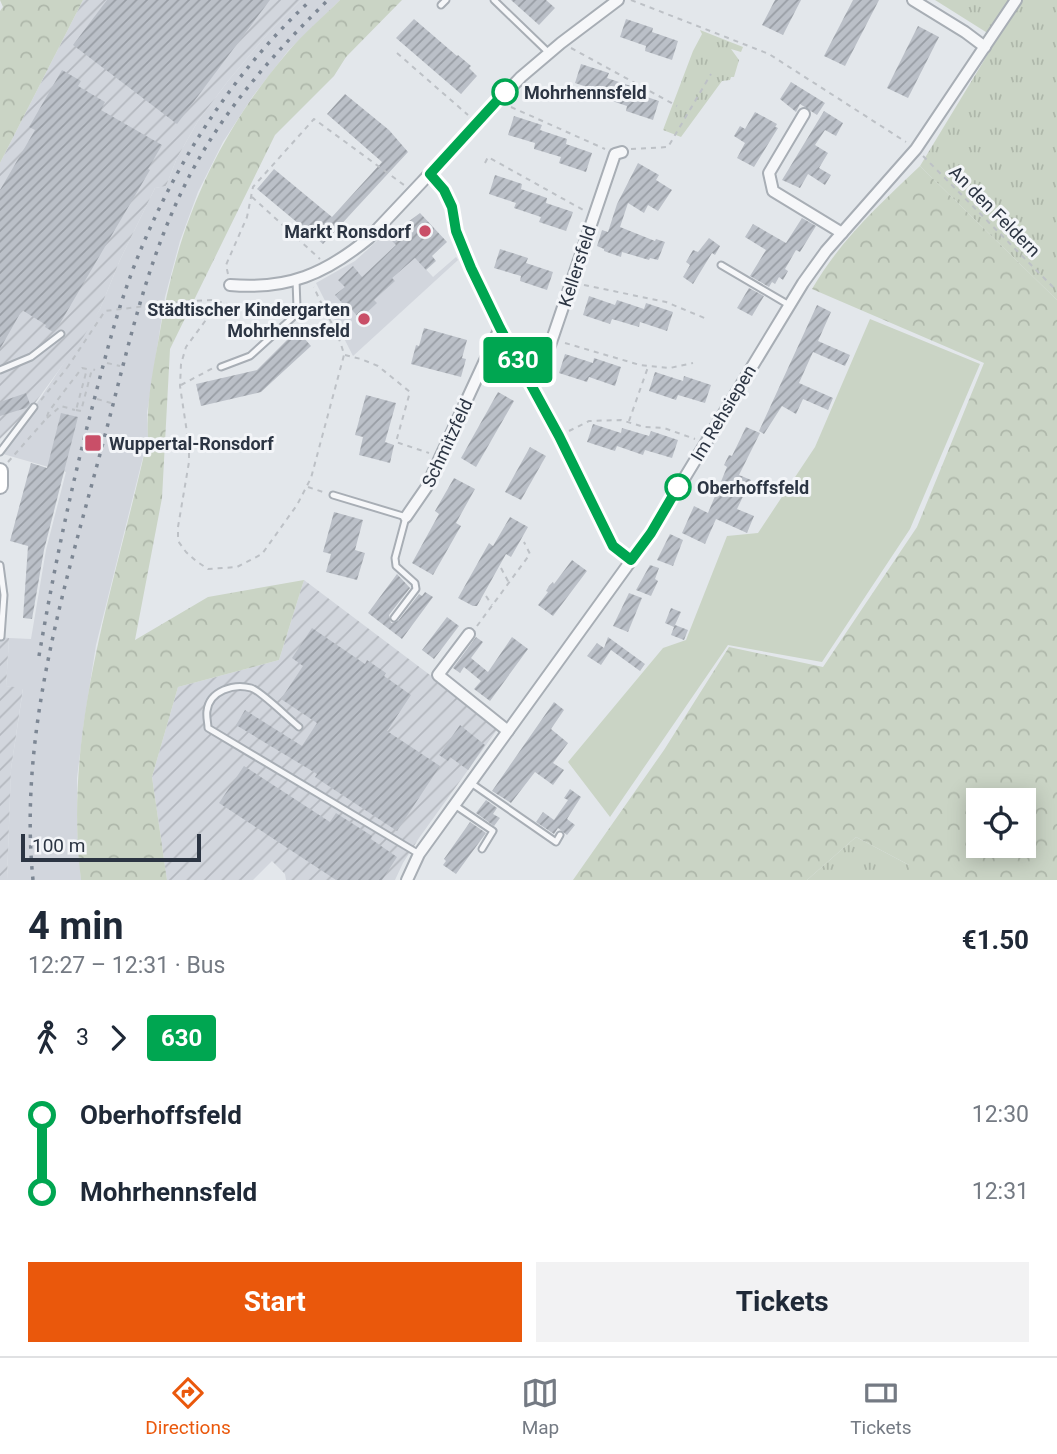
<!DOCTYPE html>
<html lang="en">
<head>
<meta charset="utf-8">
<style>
	body { margin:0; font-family:Roboto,sans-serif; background:#f2f2f3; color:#1f2937; height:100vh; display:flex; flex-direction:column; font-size:26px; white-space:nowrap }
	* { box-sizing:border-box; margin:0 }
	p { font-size:23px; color:#747a83 }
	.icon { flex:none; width:38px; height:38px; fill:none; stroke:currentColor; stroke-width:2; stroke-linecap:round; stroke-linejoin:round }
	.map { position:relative; height:880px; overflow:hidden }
	.sheet { display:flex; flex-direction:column; background:#fff; flex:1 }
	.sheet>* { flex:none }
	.badge { padding:0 14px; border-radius:5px; font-size:24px; line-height:46px }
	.buttons { position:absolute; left:966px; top:788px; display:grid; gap:14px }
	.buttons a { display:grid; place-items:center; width:70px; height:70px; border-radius:0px; background:#fff; box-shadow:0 4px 18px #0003; font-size:35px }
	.scale { position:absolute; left:21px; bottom:18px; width:180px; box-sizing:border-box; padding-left:7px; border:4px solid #2c3543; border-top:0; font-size:19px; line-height:24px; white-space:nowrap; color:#2c3543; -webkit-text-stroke:5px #f3f5f8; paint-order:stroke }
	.map>.badge { position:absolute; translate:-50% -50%; box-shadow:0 0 0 4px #fff }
	.legs { display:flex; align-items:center; gap:10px; height:77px; padding:0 28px; font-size:23px }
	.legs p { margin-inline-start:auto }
	.overview { display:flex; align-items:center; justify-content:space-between; height:119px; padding:0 28px }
	h1 { font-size:38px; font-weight:700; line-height:52px }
	.button { display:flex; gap:14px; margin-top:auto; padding:14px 28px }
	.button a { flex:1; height:80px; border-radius:0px; background:#ea580c; color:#fff; font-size:28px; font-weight:700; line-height:80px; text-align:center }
	.button a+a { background:#f2f2f3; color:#1f2937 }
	ul { padding:0 28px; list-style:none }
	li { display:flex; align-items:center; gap:24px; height:77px; font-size:26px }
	li i { display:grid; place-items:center; width:10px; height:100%; margin:0 9px; background:currentColor }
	li i::after { content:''; width:18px; height:18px; margin:-9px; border:5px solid; border-radius:50%; background:#fff }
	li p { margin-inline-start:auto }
	li:first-child i { background:linear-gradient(#0000 50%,currentColor 0) }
	li:last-child i { background:linear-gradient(currentColor 50%,#0000 0) }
	.tab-bar { display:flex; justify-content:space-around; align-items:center; height:98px; border-top:2px solid #e0e1e3; background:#fff; font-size:19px; color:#747a83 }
	.tab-bar a { display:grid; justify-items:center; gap:4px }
	.tab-bar .current { color:#ea580c }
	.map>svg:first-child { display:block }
	.built { fill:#d2d6dd }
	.industrial { fill:url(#industrial-furrows) }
	.grass { fill:url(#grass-tufts) }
	.forest { fill:url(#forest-crowns); fill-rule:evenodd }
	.garden { fill:#cad4c5 }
	.building { fill:url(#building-hatch) }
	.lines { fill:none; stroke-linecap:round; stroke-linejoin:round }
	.lane-casing { stroke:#a8aeb5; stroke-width:9 }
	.street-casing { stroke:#a8aeb5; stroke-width:14 }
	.secondary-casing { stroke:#a8aeb5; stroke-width:18 }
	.path { stroke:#bdc1c6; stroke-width:2; stroke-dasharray:5 5; stroke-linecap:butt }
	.lane { stroke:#f6f7f9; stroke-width:5 }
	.street { stroke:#f6f7f9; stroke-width:10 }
	.secondary { stroke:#fff; stroke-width:14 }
	.rail { stroke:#7d8794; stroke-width:3.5; stroke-dasharray:3.5 7; stroke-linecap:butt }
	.path-bridge { stroke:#bdc1c6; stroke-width:2; stroke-dasharray:5 5; stroke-linecap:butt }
	.line-1-casing { stroke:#fff; stroke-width:16 }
	.line-1 { stroke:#00a651; stroke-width:10 }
	.stop-1-dot { fill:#fff; stroke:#00a651; stroke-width:3.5 }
	.poi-dot { fill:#c94f68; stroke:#f3f5f8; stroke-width:2.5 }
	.labels { text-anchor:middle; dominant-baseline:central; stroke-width:6; stroke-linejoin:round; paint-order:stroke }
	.stop-label { font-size:18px; font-weight:bold; fill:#2c3543; stroke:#f3f5f8; text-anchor:start }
	.street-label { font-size:18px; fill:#2c3543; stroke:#f3f5f8 }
	.poi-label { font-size:18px; font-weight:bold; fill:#2c3543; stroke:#f3f5f8; text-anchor:end }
</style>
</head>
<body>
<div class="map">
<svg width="1057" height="880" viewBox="0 0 1057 880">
	<defs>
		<pattern id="industrial-furrows" width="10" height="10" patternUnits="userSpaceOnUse" patternTransform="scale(1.75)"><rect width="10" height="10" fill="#d2d6dd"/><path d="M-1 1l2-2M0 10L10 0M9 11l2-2" fill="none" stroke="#b4b8bf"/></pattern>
		<pattern id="grass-tufts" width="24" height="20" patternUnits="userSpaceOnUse" patternTransform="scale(1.75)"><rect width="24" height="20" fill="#cad4c5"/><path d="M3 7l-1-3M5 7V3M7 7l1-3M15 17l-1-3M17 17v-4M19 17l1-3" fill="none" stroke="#aeb7aa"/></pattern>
		<pattern id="forest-crowns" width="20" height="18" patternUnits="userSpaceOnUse" patternTransform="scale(1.75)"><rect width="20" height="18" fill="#cad4c5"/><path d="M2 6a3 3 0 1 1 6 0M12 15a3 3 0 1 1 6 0" fill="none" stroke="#aeb7aa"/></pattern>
		<pattern id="building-hatch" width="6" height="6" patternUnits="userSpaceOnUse" patternTransform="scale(1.75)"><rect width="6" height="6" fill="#bbc0c8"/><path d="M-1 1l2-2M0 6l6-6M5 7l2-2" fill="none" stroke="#989da4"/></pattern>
	</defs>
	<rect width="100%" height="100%" fill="#e3e7eb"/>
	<g class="built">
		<polygon points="301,0 340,0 288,51 253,96 223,142 198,192 180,241 165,297 147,413 148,437 96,645 84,722 77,778 77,828 81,880 7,880 11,769 23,689 6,686 9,638 31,639 46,550 66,472 3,454 100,309 120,260 155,188 166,186 177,158 198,121 228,81 270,31"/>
		<polygon points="389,230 433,277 456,257 458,260 353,356 316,283 355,261"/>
	</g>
	<g class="industrial">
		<polygon points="83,0 301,0 270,31 228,81 198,121 177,158 166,186 155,188 120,260 100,309 84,336 32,407 0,439 0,163"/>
		<polygon points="304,580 499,727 419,838 403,863 395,880 286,880 285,874 272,861 253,880 167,880 152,777 178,687 279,660"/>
		<polygon points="0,637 9,638 6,686 23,688 11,769 7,880 0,880"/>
	</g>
	<g class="grass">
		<polygon points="935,0 1057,0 1057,300 920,166 997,39"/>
		<polygon points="700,30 743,47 741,52 731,49 739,60 734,77 731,77 730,80 722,81 681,137 663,130 693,51 702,34"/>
		<polygon points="856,837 909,865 909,880 807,880"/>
	</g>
	<g class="forest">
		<polygon points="0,0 83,0 0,163 0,11 3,7"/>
		<path d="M 340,0 L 402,0 L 346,57 L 334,76 L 275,135 L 170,349 L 162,498 L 135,640 L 208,597 L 304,580 L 279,660 L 178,687 L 152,777 L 167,880 L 81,880 C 62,728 116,584 148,437 C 146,403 153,370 159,337 C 176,229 216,136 287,53 C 303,34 323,17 340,0 Z"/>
		<path d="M 920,166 L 1057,300 L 1057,880 L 909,880 L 909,865 L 856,837 L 807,880 L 573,880 L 664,750 L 729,647 L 823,667 L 917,527 L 984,363 L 812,289 C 842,238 878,206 920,166 ZM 978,800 L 1024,800 L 1024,845 L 978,845 Z"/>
	</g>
	<polygon class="garden" points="870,319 980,364 910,529 822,662 728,645 610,817 568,762 663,648 686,640 727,536 758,533 815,447"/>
	<g class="building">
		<polygon points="107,0 270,0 177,124 73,45"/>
		<polygon points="511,0 546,0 555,8 539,25"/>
		<polygon points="775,0 801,0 783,35 762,25"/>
		<polygon points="853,0 879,0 845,66 824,56"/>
		<polygon points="414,19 457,56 458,55 471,66 469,68 477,76 461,94 396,38"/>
		<polygon points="626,19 653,28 652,32 678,41 672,60 645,51 646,46 620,37"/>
		<polygon points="918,26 939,37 908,98 887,88"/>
		<polygon points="581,64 609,73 607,78 634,87 632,92 659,101 653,120 626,111 627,106 600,97 602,92 575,83"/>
		<polygon points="62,70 81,81 78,86 105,102 101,110 162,145 148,169 150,170 59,325 53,332 45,327 46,325 22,310 0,349 0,190 35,130 29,127"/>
		<polygon points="791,82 825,103 817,115 800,104 796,112 780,99"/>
		<polygon points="345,94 389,130 408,152 323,244 257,189 274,169 332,217 382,162 327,114"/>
		<polygon points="824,111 843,123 836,136 825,130 815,145 828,153 819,168 831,175 825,185 808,174 800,188 782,180"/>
		<polygon points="755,112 777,124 775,127 778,128 754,167 737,158 745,143 734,136 740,126 745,129"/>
		<polygon points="514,116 542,125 540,130 567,139 566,144 592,153 586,172 559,163 561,157 534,149 535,143 508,135"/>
		<polygon points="638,163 659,175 656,180 672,190 658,211 648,205 644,213 628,203 620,227 655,241 656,239 665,242 658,260 650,258 649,260 622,252 621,257 604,251 604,249 597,246 602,230 608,232 617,204"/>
		<polygon points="495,175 522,184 521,189 547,198 546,203 573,212 566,231 539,222 541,217 514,208 516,203 489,194"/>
		<polygon points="420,213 447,242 432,256 436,261 426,270 415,258 392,278 395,281 374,300 377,303 360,319 352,310 350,312 335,295 345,287 338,280 353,266 362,277 396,245 392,241 402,229 400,228"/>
		<polygon points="802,218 816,226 800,252 796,250 785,269 788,271 783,280 779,277 775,284 772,282 769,287 750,276 766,250 745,237 753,224 786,243"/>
		<polygon points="709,238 720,246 715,255 712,253 693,284 683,277 690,265 686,262 693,250 698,252"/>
		<polygon points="500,249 528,258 526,263 553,272 547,290 520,281 521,276 494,268"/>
		<polygon points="749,288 764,296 752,316 737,308"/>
		<polygon points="589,296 615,305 617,300 644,309 646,303 673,312 667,331 640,322 639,327 612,319 610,324 583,315"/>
		<polygon points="817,305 831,312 818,341 850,355 845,366 813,352 799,383 833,398 828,410 803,399 796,414 782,406 764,434 759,431"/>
		<polygon points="424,328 467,340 462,358 466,359 461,377 411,364 416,345 419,346"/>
		<polygon points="297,330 311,346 261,392 201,406 196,384 257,370"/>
		<polygon points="565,354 593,363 594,358 621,367 615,386 589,377 587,382 559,373"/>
		<polygon points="655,372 683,381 684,376 711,385 705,403 678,395 676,400 649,391"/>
		<polygon points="498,392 514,401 476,467 461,458"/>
		<polygon points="26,393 30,404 26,408 0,416 0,402"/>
		<polygon points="366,395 396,403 385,442 394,445 390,463 359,455 363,437 355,435"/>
		<polygon points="61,413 78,417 44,550 32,619 23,618 28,546 10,541 31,463 47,468"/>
		<polygon points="593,424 621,433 622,428 649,436 651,431 678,440 672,458 645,450 643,455 617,446 615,451 587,442"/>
		<polygon points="746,427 760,433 739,475 751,480 737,509 754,516 747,533 716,519 705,544 682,533 694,506 708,513 727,467 724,465 729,455 732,456"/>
		<polygon points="530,447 546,456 521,500 505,492"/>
		<polygon points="454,478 475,489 456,523 461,526 433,575 412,563 439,514 435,511"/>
		<polygon points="334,512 363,520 355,550 365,553 357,580 326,572 331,554 323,552"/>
		<polygon points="510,517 528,527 511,557 506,554 477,606 473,606 458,598 489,543 493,546"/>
		<polygon points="670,534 683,540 673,566 657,560"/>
		<polygon points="572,560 587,571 553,616 538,605 548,592 546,591 549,586 553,582 554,584"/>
		<polygon points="650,565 659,568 655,579 658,581 651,596 636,590"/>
		<polygon points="397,574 410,588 389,615 391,623 398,621 419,594 422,596 425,592 433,597 402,639 368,613"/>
		<polygon points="629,593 642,598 628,632 613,626"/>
		<polygon points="671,608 681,612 675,625 688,630 684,640 671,635 674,627 665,623"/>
		<polygon points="447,617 459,626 434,659 422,650"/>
		<polygon points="312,628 365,664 367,660 386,673 384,676 411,695 387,731 440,766 397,831 315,777 317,774 236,725 245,710 302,746 317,723 281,699 303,666 292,658"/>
		<polygon points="476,637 483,642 471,658 488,672 512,637 528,649 490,701 474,689 481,681 464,667 460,673 453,668"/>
		<polygon points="608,637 645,664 640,671 611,650 601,665 587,656 597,643 604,648"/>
		<polygon points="554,702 564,710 551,729 568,743 553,763 564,770 553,785 535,772 511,803 492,791"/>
		<polygon points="460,725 485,745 468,770 450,757 448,761 439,755"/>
		<polygon points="244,766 330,822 336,813 372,836 371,839 397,857 382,880 336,880 219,803"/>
		<polygon points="570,789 581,797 567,819 575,825 567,835 558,828 554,834 536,822 543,812 554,820 568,800 564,798"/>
		<polygon points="486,800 497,808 493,814 500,818 494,826 476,813"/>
		<polygon points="470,822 486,833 456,874 443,865 446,861 444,859"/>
	</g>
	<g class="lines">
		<g class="lane-casing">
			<g id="lane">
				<polyline points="494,0 549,53"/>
				<polyline points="441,5 446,0"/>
				<polyline points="721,265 789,305"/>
				<polyline points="221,367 250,356 292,318 297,308 296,280"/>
				<polyline points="0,370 31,357 61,334"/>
				<polyline points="0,452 34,407"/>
				<polyline points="333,495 406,517 395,558 396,566 415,583 416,589 394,618"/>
				<polyline points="0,565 4,595 1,637"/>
				<path d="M 299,727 C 289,719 261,691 251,688 C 234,683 209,691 207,711 C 206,716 208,723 208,728 L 419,854"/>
				<polyline points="471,783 556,842 560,835"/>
				<polyline points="456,806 493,831 482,849"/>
			</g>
		</g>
		<g class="street-casing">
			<g id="street">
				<polyline points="913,0 965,32 985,47"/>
				<polyline points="804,114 769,173 773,191 842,233"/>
				<polyline points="430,174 444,190 452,207 456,231 471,268 500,328 559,436 613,546 631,560"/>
				<path d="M 230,285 C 288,290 325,274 369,238 L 521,77 L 561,43 L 618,0"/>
				<polyline points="529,379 544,363 615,154 622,152"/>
				<polyline points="406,517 426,488 500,328"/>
				<polyline points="469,634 438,675 508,731"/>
				<polyline points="407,880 419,854 651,533 803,283 826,251 916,149 1016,0"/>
			</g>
		</g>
		<g class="secondary-casing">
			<polyline id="secondary" points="0,471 0,486"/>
		</g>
		<g class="path">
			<polyline points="631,0 769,54 906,142"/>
			<polyline points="571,48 677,106"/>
			<polyline points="397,53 468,115"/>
			<polyline points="511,107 605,149"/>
			<polyline points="631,149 668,147 711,74"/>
			<polyline points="923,156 1057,291"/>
			<polyline points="485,163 488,157 585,211"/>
			<polyline points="252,197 320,259"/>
			<polyline points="228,274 226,265 247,217 253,187 314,119 404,185"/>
			<polyline points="584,285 666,302 707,319"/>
			<path d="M 187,301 L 214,300 L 227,304 L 225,308 L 217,309 L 211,313 L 186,347 L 181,364 L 180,386 L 189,446 L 189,462 L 178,527 L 178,541 L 186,552 L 196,561 L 208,569 L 237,567 L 262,554 L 297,505 L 311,478 L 344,355 C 339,332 323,310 314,287"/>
			<polyline points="565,343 640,365 670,368 693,363"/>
			<polyline points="345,355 361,359 378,366 410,392 396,442 429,453"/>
			<polyline points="107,363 120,366"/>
			<polyline points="181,385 213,368"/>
			<polyline points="97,399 111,403"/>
			<polyline points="41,400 67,368"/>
			<polyline points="76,410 81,411 92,369 95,370"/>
			<polyline points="47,418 61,406 75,410"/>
			<polyline points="629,421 648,367"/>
			<polyline points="569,431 589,421 621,420 644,427 664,428 695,439"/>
			<polyline points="8,462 46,419 49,411 82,368 87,369 76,410"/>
			<polyline points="308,487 323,492"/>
			<polyline points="501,568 509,583"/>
			<polyline points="486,596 492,605"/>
			<polyline points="477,626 530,554 524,542"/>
		</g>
		<use href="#lane" class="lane"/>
		<use href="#street" class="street"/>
		<use href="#secondary" class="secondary"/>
		<g class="rail">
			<path d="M 39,656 C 53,574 70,492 91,412 C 105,358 118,305 139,254 C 177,160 236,69 311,0"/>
			<path d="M 33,880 C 18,730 66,583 104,439 C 128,349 147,256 191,173 C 226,107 275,52 328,0"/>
		</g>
		<polyline class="path-bridge" points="67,368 105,311 187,301"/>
	</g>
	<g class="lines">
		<g class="line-1-casing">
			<polyline id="line-1" points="505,92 430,174 444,190 452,207 456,231 471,268 500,328 559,436 613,546 631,560 651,533 678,487"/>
		</g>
		<use href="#line-1" class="line-1"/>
	</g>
	<g class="stop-1-dot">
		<circle cx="505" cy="92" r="12"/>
		<circle cx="678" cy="487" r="12"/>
	</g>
	<g class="poi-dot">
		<circle cx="425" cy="231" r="7"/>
		<circle cx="364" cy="319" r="7"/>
		<rect x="84" y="434" width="18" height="18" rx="3.5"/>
	</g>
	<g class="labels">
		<g class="stop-label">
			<text x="524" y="92">Mohrhennsfeld</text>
			<text x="697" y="487">Oberhoffsfeld</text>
		</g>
		<g class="street-label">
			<text transform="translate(995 211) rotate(45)">An den Feldern</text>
			<text transform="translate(577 266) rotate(-72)">Kellersfeld</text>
			<text transform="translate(723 413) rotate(-59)">Im Rehsiepen</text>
			<text transform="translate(447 443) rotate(-65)">Schmitzfeld</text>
		</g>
		<g class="poi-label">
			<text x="411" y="231">Markt Ronsdorf</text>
			<text x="350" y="309">Städtischer Kindergarten<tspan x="350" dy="21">Mohrhennsfeld</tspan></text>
			<text x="109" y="443" text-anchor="start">Wuppertal-Ronsdorf</text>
		</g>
	</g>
</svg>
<div class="buttons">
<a><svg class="icon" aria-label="locate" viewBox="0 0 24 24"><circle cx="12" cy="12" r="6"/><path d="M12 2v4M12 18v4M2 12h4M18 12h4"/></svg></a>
</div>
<div class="scale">100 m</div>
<b class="badge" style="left:518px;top:360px;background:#00a651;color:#fff">630</b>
</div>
<section class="sheet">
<div class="overview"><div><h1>4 min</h1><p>12:27 – 12:31 · Bus</p></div><b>€1.50</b></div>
<div class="legs"><svg class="icon" aria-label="walk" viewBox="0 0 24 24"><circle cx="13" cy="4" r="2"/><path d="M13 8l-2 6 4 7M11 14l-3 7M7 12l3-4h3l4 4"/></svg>3<svg class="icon" aria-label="forward" viewBox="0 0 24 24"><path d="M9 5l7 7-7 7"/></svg><b class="badge" style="background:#00a651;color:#fff">630</b></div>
<ul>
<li><i style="color:#00a651"></i><b>Oberhoffsfeld</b><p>12:30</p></li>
<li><i style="color:#00a651"></i><b>Mohrhennsfeld</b><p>12:31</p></li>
</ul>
<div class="button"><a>Start</a><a>Tickets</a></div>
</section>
<nav class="tab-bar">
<a class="current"><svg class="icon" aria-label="directions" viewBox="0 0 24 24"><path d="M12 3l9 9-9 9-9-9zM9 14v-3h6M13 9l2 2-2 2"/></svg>Directions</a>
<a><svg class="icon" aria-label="map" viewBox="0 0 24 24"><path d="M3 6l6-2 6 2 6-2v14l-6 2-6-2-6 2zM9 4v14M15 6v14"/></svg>Map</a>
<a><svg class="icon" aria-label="tickets" viewBox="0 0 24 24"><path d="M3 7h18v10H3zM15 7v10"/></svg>Tickets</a>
</nav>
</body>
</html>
